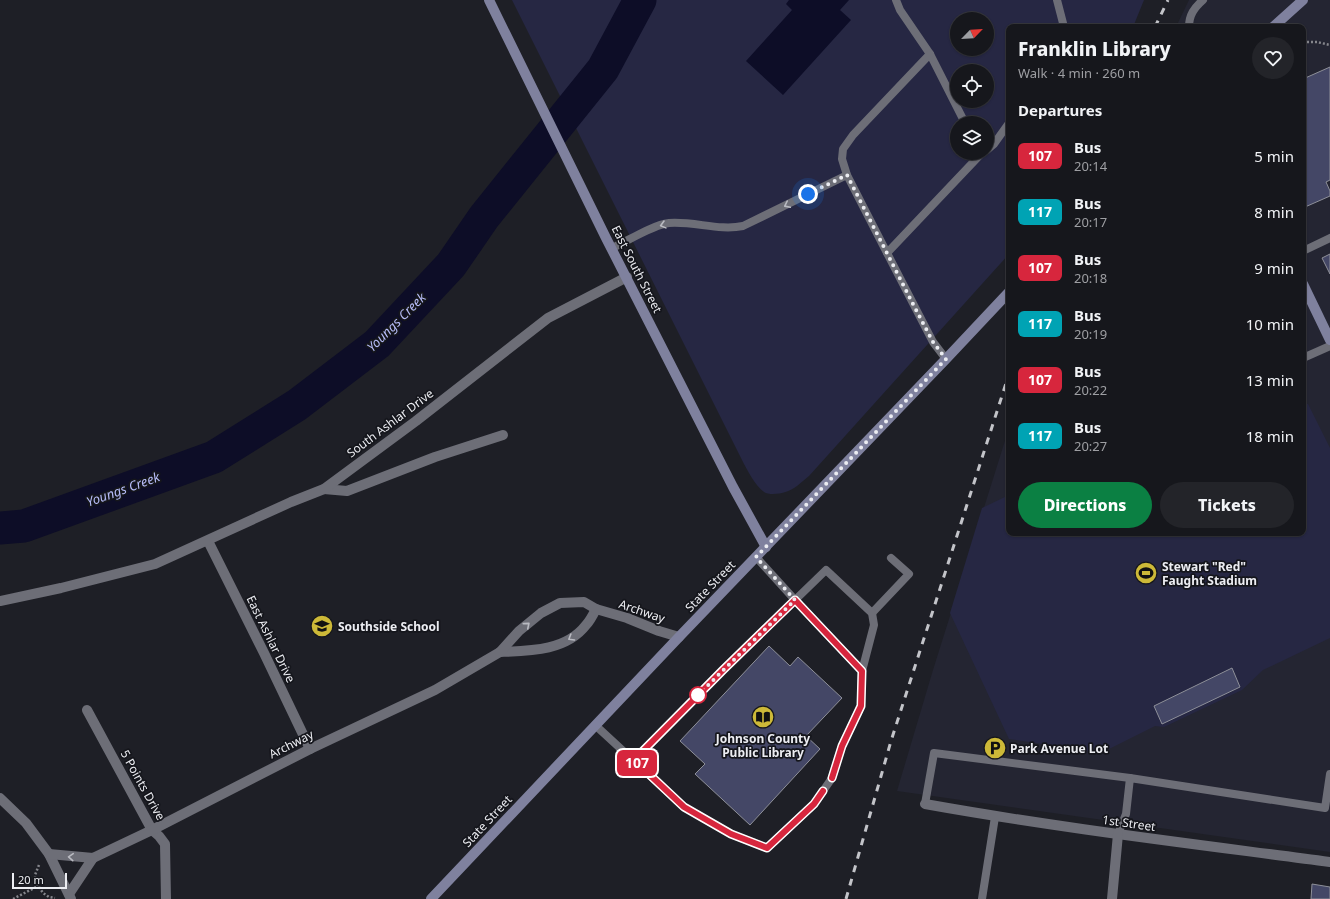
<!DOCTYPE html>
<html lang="en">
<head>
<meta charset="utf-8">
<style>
	body { margin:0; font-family:"Noto Sans",sans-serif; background:#232429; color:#f1f3f6; height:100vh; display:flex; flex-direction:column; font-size:15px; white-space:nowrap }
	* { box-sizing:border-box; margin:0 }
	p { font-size:13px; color:#9e9fa3 }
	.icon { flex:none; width:22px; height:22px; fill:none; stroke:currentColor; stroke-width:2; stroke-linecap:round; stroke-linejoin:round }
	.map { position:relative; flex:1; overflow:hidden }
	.details { position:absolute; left:1006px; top:24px; width:300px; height:512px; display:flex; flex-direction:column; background:#16171c; border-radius:8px; box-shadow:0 1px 3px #0004,0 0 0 1px #35363b }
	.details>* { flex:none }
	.badge { padding:0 8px; border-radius:6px; font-size:14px; line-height:26px }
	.needle { width:26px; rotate:65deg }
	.tools { position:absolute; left:950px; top:12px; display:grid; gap:8px }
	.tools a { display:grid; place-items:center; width:44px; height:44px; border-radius:50%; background:#16171c; box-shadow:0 1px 3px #0004,0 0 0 1px #35363b; font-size:20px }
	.scale { position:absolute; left:12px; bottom:10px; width:55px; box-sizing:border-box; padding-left:4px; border:2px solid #ecedf2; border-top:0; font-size:11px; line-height:14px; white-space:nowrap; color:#ecedf2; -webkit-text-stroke:3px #15161c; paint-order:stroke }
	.you { position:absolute; width:20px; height:20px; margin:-10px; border:3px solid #fff; border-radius:50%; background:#1a73e8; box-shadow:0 0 0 6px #1a73e833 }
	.map>.badge { position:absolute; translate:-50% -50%; box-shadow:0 0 0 2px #fff }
	h2 { padding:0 12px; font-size:15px; line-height:36px }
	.round { display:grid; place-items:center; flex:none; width:42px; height:42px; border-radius:21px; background:#232429 }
	.head { display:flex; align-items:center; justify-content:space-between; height:68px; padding:0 12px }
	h1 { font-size:19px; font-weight:800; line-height:30px }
	.button { display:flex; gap:8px; margin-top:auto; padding:8px 12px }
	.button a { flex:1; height:46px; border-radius:24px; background:#0b8043; color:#fff; font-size:16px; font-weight:800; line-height:46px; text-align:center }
	.button a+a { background:#232429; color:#f1f3f6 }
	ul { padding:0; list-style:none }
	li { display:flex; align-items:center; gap:12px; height:56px; padding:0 12px }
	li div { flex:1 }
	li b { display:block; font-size:15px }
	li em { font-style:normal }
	li .badge { min-width:44px; font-weight:700; text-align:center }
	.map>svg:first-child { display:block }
	.built { fill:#242532 }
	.green { fill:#262743; fill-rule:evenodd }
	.water { fill:#0d0d27 }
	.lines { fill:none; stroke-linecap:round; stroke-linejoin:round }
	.river { stroke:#0d0d27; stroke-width:33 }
	.building { fill:#444766; stroke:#8e9099 }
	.path { stroke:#85868c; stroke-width:2.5; stroke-dasharray:2 2; stroke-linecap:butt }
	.lane { stroke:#6d6e77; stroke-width:8 }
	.street { stroke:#6d6e77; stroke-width:10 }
	.secondary { stroke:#7f819e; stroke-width:10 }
	.rail { stroke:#c3c4c9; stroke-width:3; stroke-dasharray:7 7; stroke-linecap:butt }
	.oneway { stroke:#b9bac1 }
	.line-casing { stroke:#fff; stroke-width:9 }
	.line { stroke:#d7263d; stroke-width:6 }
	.walk { stroke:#ecedf2; stroke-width:4; stroke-dasharray:0 7.2 }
	.stop-dot { fill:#fff; stroke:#d7263d; stroke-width:2 }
	.labels { text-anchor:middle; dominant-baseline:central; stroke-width:3.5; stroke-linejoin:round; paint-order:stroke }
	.street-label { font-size:12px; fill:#ecedf2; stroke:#15161c }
	.poi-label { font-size:12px; font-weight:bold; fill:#ecedf2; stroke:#15161c; text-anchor:start }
	.water-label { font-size:13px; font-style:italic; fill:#b7bdf8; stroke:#15161c }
</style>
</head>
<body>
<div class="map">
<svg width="1330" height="899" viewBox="0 0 1330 899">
	<rect width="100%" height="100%" fill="#1e1f26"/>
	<polygon class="built" points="1189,0 1330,0 1330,852 897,791 933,670 1009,428 1009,533 1303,533 1303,27 1176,27"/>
	<g class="green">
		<path d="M 512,0 L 1144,0 L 1133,27 L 1009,27 L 1009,254 L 809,476 C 805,479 801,483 797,486 C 790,492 772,497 764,492 C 755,485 749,473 744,464 ZM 957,19 L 987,19 L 987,49 L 957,49 ZM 957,71 L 987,71 L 987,101 L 957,101 ZM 957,123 L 987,123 L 987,153 L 957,153 Z"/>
		<polygon points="1303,403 1308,404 1330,448 1330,638 1263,670 1242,690 1164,727 1155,726 1101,753 1009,739 950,613 982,508 1009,495 1009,533 1303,533"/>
	</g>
	<polygon class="water" points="789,0 849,0 840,10 851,20 783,95 746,61 792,10 786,4"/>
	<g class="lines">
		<polyline class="river" points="0,528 24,526 214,457 297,405 377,344 451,265 484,217 603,69 640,0"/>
	</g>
	<g class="building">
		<polygon points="1330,67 1330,180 1326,182 1330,191 1330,196 1305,207 1303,203 1303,79"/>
		<polygon points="1330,254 1330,274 1322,258"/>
		<polygon points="769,646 790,666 798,657 842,698 806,736 820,749 750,825 695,774 705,764 680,741"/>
		<polygon points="1232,668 1240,687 1162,724 1154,706"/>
		<polygon points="1312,884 1330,887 1330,899 1311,899"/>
	</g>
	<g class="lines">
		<g class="path">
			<polyline points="1303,42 1317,42 1330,45"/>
			<polyline points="39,865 35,875 35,881 43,893 49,897 55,898"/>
			<polyline points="13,899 38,886"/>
		</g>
		<g class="lane">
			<polyline points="896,0 900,10 930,54 965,123"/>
			<polyline points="1057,0 1064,27"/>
			<path d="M 1189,27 C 1189,15 1194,8 1203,0"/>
			<polyline points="987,150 994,144 1009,123"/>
			<path d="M 612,248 C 628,241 652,225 669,223 C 694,221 719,231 743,226 L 847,175"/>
			<polyline points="1303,251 1330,238"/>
			<polyline points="887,253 847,175 842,159 843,149 853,135 930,54"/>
			<polyline points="1303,358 1330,346"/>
			<polyline points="946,359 933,342 887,253 980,155 979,153"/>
			<polyline points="756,557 795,600 862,671"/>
			<polyline points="872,613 909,574 891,558"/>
			<polyline points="595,725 684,807 731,834 767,848 814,804 832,778 842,746 861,706 862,671 874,625 872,613 826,570 723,670 634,760"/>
			<polyline points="925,804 934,753 1130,778"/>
			<polyline points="1118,834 1126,814 1130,778 1325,808 1330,774"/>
			<polyline points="982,899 995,817"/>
		</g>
		<g class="street">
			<polyline points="324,489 347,491 435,457 503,435"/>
			<polyline points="208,541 264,653 310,749"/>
			<polyline points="0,601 61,588 155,564 291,502 324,489 416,421 548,318 627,277"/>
			<path d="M 500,652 C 530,651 566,651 586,625 C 590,621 593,615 596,609"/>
			<polyline points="87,710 152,830 159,836 165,844 166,899"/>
			<polyline points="0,798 26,823 49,854 71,899"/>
			<path d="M 925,804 C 1059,828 1195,844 1330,862"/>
			<polyline points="49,854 93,858 152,830 310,749 435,690 500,652 519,631 541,613 560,603 584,602 596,609 627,618 659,631 679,637"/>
			<polyline points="69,894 93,858"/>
			<polyline points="1112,899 1118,834"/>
		</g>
		<g class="secondary">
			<polyline points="489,0 606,238 733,487 766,547"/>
			<polyline points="1273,27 1303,0"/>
			<polyline points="1303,284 1330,340"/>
			<polyline points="431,899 679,637 946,359 1009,292"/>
		</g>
		<g class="rail">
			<polyline points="1155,27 1168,0"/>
			<polyline points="846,899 891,741 1009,374"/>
		</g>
	</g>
	<defs><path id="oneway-chevron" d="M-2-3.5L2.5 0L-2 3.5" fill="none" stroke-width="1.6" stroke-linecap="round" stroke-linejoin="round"/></defs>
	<g class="oneway">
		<use href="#oneway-chevron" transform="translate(787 205) rotate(154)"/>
		<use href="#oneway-chevron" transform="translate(663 225) rotate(165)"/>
		<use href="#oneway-chevron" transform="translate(527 625) rotate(-40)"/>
		<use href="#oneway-chevron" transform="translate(571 638) rotate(149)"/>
		<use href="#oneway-chevron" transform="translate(71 857) rotate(-176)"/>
	</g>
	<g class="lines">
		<g class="line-casing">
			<polyline id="line" points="823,791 814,804 767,848 731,834 684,807 634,760 723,670 795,600 862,671 861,706 842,746 832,778"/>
		</g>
		<use href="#line" class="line"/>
		<polyline class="walk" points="698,695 795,600 756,557 946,359 933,342 914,306 847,175 808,194"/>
	</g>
	<defs>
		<g id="stadium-disc" transform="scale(1.15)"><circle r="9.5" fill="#cdb938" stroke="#15161c"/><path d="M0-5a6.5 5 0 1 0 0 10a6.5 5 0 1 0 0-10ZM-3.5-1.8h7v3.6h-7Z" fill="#111"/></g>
		<g id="school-disc" transform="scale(1.15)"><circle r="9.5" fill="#cdb938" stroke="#15161c"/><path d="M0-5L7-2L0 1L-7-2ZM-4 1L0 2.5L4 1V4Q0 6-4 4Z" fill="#111"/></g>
		<g id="library-disc" transform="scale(1.15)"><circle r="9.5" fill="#cdb938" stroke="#15161c"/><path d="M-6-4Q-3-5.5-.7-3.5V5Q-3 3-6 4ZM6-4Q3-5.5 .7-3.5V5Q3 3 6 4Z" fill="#111"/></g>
		<g id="parking-disc" transform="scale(1.15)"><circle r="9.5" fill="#cdb938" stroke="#15161c"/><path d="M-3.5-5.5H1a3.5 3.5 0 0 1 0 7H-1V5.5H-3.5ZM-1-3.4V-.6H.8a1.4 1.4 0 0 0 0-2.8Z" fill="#111"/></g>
	</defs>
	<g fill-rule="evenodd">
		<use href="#stadium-disc" x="1146" y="573"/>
		<use href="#school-disc" x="322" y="626"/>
		<use href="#library-disc" x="763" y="717"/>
		<use href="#parking-disc" x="995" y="748"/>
	</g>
	<circle class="stop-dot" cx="698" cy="695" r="8"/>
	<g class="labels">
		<g class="street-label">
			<text transform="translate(637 269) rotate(63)">East South Street</text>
			<text transform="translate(390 423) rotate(-37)">South Ashlar Drive</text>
			<text transform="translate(710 586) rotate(-46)">State Street</text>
			<text transform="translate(642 611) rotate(19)">Archway</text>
			<text transform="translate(271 639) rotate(64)">East Ashlar Drive</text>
			<text transform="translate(291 744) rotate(-27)">Archway</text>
			<text transform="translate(143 785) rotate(61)">5 Points Drive</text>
			<text transform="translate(487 821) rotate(-47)">State Street</text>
			<text transform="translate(1129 823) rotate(8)">1st Street</text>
		</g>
		<g class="poi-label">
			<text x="1162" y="566">Stewart "Red"<tspan x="1162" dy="14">Faught Stadium</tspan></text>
			<text x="338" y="626">Southside School</text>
			<text x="763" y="738" text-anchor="middle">Johnson County<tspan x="763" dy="14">Public Library</tspan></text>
			<text x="1010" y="748">Park Avenue Lot</text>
		</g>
		<g class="water-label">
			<text transform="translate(396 322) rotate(-45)">Youngs Creek</text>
			<text transform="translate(123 489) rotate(-20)">Youngs Creek</text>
		</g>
	</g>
</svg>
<div class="tools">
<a><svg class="needle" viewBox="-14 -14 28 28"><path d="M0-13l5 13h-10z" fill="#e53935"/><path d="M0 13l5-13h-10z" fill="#9e9fa3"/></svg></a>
<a><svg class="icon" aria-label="locate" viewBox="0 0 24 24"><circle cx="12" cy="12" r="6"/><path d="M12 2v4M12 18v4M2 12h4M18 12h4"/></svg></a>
<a><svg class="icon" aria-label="layers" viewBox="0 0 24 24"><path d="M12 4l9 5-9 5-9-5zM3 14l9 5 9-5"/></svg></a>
</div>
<div class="scale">20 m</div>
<div class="you" style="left:808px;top:194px"></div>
<b class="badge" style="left:637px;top:763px;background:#d7263d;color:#fff">107</b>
<section class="details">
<div class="head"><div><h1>Franklin Library</h1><p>Walk · 4 min · 260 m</p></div><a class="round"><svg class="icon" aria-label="heart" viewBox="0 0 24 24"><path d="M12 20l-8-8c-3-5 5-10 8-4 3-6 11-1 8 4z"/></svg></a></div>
<h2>Departures</h2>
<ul>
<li><span class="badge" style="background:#d7263d;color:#fff">107</span><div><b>Bus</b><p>20:14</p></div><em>5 min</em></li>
<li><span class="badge" style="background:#00a3b4;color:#fff">117</span><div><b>Bus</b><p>20:17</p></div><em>8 min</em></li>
<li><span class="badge" style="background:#d7263d;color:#fff">107</span><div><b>Bus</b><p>20:18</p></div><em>9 min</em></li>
<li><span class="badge" style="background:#00a3b4;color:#fff">117</span><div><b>Bus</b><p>20:19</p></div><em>10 min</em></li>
<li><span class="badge" style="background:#d7263d;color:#fff">107</span><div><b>Bus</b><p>20:22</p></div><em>13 min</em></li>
<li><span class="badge" style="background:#00a3b4;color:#fff">117</span><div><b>Bus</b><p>20:27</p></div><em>18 min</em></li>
</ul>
<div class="button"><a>Directions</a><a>Tickets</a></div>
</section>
</div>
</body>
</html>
